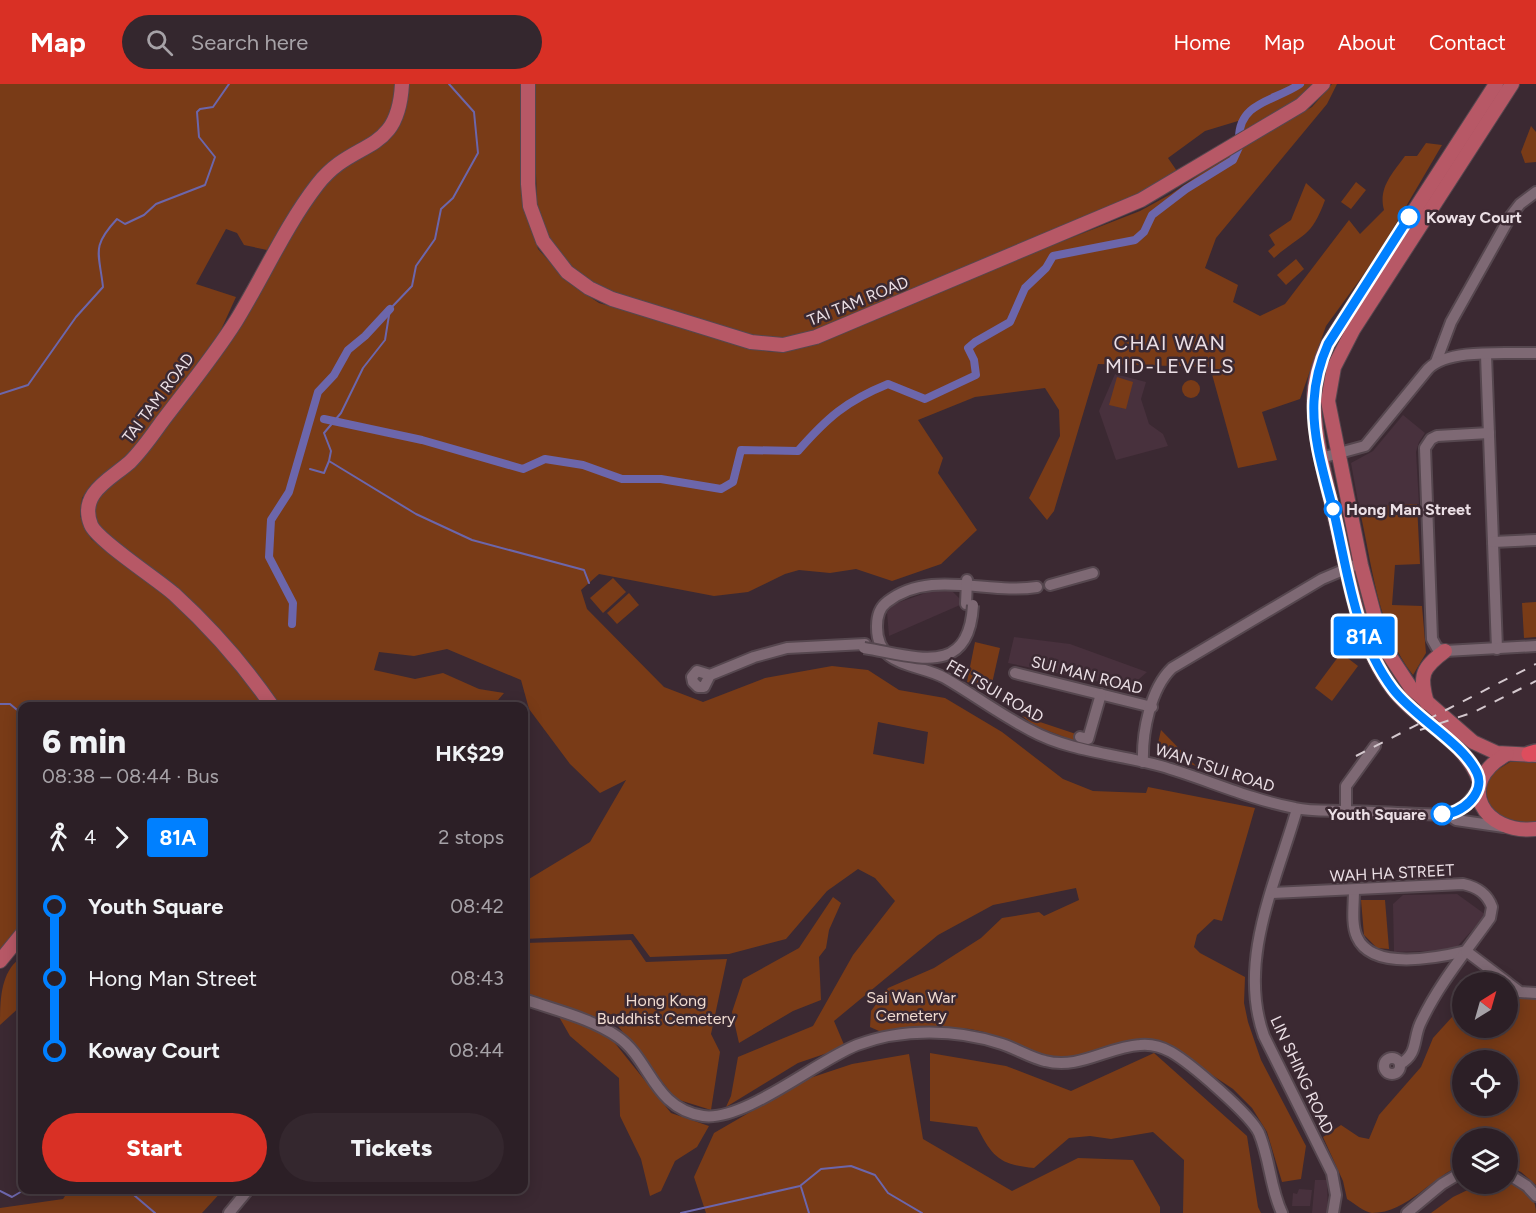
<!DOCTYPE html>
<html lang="en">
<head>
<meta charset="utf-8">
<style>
	body { margin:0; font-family:Figtree,sans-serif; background:#34272e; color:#f1f3f6; height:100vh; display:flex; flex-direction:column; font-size:22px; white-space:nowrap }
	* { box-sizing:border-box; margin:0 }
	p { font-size:20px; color:#a6a2a7 }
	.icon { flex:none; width:33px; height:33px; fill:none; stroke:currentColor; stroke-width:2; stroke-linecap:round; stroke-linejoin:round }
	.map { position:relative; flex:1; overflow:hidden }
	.sheet { position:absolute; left:18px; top:618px; width:510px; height:492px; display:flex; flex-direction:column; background:#2c1f26; border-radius:12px; box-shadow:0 3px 15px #0003,0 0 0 2px #483d43 }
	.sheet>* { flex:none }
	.badge { padding:0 12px; border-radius:4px; font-size:21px; line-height:39px }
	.needle { width:39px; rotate:37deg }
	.fabs { position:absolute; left:1452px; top:888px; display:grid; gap:12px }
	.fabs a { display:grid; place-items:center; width:66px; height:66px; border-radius:50%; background:#2c1f26; box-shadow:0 3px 15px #0003,0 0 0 2px #483d43; font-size:30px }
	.map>.badge { position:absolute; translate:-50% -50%; box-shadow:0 0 0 3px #fff }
	.legs { display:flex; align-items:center; gap:9px; height:66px; padding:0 24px; font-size:20px }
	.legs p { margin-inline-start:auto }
	.overview { display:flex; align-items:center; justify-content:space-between; height:102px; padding:0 24px }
	h1 { font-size:33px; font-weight:800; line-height:45px }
	.action { display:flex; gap:12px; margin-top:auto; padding:12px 24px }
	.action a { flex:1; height:69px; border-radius:36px; background:#d93025; color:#fff; font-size:24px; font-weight:800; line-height:69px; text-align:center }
	.action a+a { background:#34272e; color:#f1f3f6 }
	ul { padding:0 24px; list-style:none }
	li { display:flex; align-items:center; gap:21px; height:72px; font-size:22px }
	li i { display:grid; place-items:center; width:9px; height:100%; margin:0 8px; background:currentColor }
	li i::after { content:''; width:15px; height:15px; margin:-8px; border:4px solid; border-radius:50%; background:#2c1f26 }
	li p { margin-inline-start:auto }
	li:first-child i { background:linear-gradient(#0000 50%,currentColor 0) }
	li:last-child i { background:linear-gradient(currentColor 50%,#0000 0) }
	header { display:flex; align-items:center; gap:36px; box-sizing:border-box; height:84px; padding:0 30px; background:#d93025; color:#fff }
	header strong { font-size:28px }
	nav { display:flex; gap:33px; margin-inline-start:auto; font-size:21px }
	.search { width:420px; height:54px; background:#34272e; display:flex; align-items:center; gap:15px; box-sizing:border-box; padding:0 21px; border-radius:33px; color:#a6a2a7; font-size:22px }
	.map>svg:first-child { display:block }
	.built { fill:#48313d }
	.green { fill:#793b17; fill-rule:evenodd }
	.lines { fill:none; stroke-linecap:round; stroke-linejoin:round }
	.stream { stroke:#6c66ab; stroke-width:2 }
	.canal { stroke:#6c66ab; stroke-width:8 }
	.minor-casing { stroke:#56474f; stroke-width:14 }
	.major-casing { stroke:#56474f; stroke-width:16 }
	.highway-casing { stroke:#56474f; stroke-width:18 }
	.minor { stroke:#7e6974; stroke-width:10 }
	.major { stroke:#b75866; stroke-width:14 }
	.highway { stroke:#dd4d5d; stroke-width:15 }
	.rail { stroke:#d4c8ce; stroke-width:2; stroke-dasharray:10 10; stroke-linecap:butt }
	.minor-bridge-casing { stroke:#56474f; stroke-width:14; stroke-linecap:butt }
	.minor-bridge { stroke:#7e6974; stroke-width:10 }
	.line-1-casing { stroke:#fff; stroke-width:14 }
	.line-1 { stroke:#0080ff; stroke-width:9 }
	.stop-1-dot { fill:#fff; stroke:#0080ff; stroke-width:3 }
	.labels { text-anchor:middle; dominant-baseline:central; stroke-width:5; stroke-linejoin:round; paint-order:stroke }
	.stop-label { font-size:16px; font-weight:bold; fill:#ebdfe5; stroke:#3b2932; text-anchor:start }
	.street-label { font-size:16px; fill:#ebdfe5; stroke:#3b2932 }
	.park-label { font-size:16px; fill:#f0dbd0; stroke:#3b2932 }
	.quarter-label { font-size:20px; letter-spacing:1.5px; fill:#ebdfe5; stroke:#3b2932 }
</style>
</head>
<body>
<header>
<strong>Map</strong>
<div class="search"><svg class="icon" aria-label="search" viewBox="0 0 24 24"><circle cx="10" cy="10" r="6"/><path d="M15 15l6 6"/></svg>Search here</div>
<nav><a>Home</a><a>Map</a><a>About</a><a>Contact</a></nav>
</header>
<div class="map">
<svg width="1536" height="1129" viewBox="0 0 1536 1129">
	<rect width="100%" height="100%" fill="#3b2932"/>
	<g class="built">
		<polygon points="1115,290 1146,298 1141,315 1149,340 1163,350 1168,362 1116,376 1099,327"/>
		<polygon points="1403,331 1425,349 1419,358 1416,368 1419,420 1359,423 1351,379 1373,367"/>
		<polygon points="937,505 951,506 960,515 960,521 889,552 887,528 894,520"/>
		<polygon points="1014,553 1070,560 1147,588 1129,604 1008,579"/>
		<polygon points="1457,810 1486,831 1454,866 1394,868 1393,820 1403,811"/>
		<polygon points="1315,1096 1327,1096 1328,1129 1312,1129"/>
		<polygon points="1299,1105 1312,1106 1310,1122 1292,1122 1293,1109 1297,1110"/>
	</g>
	<g class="green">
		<path d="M 0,0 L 396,0 C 395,12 393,30 386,40 C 375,56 345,65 329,79 C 302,102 286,137 267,166 L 244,161 L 237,149 L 226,145 L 196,200 L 236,213 L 220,248 L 136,363 L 90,402 L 82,414 L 80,432 L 91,455 L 173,517 L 234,582 L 265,622 L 22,622 L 22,845 L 0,874 Z"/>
		<path d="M 408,0 L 521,0 L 526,122 L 538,165 L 569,199 L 599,219 L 770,268 L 790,267 L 826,255 L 973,192 L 1140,127 L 1171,110 L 1240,63 L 1312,23 L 1332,0 L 1337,0 L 1327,20 L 1216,154 L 1205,184 L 1238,201 L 1233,218 L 1260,232 L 1285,220 L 1349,136 L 1360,150 L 1384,126 C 1378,104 1392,90 1405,72 L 1417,72 L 1426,59 L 1442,61 L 1377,172 L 1326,242 L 1300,315 L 1262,328 L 1277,376 L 1238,384 L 1210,283 L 1098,280 L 1054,427 L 1047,436 L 1029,414 L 1060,352 L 1059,326 L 1045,304 L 975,313 L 918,336 L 943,374 L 938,389 L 977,446 L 941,480 L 892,497 L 856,485 L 830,489 L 799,486 L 785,490 L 748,508 L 714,512 L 599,490 L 581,506 L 587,525 L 664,603 L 703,618 L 765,594 L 832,582 L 868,586 L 899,606 L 945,614 L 1002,648 L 1063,695 L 1093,707 L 1146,709 L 1148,703 L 1255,724 L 1222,837 L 1214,835 L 1197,851 L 1194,863 L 1200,869 L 1245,893 L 1244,919 L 1248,938 L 1261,976 L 1306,1062 L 1301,1095 L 1282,1098 L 1267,1048 L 1252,1024 L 1233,1005 L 1176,967 L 1143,957 L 1080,975 L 1046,975 L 984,948 L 970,945 L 958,944 L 888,951 L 870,943 L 871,927 L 888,904 L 934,884 L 981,854 L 1002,834 L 1039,828 L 1044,832 L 1079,816 L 1076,804 L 993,821 L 938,851 L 834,937 L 845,963 L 798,979 L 726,1023 L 731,1012 L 738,973 L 813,942 L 853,871 L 895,817 L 875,794 L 858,785 L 827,807 L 786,855 L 729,870 L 650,873 L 633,850 L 524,855 L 524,798 L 590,758 L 626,696 L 600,709 L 570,680 L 529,625 L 521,596 L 447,565 L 414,572 L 379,568 L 374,586 L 415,595 L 443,589 L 479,605 L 504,609 L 493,622 L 278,622 L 181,508 L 96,442 L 94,419 L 99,410 L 132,383 L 319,106 C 330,95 342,82 354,74 C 395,50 404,51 408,0 ZM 878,638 L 928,648 L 924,680 L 873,670 Z"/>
		<polygon points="533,0 1317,0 1312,7 1239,55 1238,37 1205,47 1168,74 1181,93 1135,116 968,181 909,212 788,256 771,256 605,208 577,190 549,159 537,120"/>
		<polygon points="1531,42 1536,48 1536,78 1525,79 1521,68"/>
		<polygon points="1356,98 1366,106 1351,125 1341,118"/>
		<path d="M 1306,99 L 1325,116 C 1311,155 1302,149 1274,174 L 1268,167 L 1275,161 L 1269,151 L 1291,136 Z"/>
		<polygon points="1296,175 1304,185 1286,201 1277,191"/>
		<polygon points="1117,293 1133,298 1126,325 1109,321"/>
		<circle cx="1191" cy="305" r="9"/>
		<path d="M 1417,420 L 1420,480 L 1395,481 L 1392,521 L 1422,522 L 1426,569 L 1413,591 C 1377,545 1372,478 1359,423 Z"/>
		<polygon points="613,494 626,508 603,529 590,514"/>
		<polygon points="629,509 639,521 617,540 607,529"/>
		<polygon points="1536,518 1536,553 1524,554 1522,519"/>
		<polygon points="975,558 1000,564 991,604 967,598"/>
		<polygon points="1341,569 1358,582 1332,617 1315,604"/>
		<polygon points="1022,632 1076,650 1075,657 1035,642"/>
		<polygon points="1161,646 1196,682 1156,668"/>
		<path d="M 1536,677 L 1536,739 C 1503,737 1479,729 1489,691 L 1510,678 Z"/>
		<polygon points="833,813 841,819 829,846 826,864 819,873 821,916 793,927 739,959 732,928 743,895 799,864"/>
		<polygon points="1361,816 1385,816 1389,865 1377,864 1364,851"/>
		<polygon points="631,856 646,878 727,875 711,950 720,968 711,1026 676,1015 618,942 524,911 524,859"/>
		<path d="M 19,875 L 22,876 L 22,921 L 0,941 C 0,918 0,890 19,875 Z"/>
		<path d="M 1508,906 L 1517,913 L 1536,915 L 1536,1101 L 1521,1088 L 1508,1082 L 1508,1054 L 1462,1054 L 1462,1081 C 1432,1092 1408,1129 1372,1129 C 1364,1128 1354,1119 1347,1115 L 1343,1097 L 1323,1053 L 1341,1041 L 1359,1053 L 1369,1055 L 1379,1031 L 1421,983 L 1433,954 L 1462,922 L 1462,944 L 1508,944 ZM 1508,976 L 1508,1022 L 1462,1022 L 1462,976 Z"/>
		<polygon points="558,931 610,953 671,1029 709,1042 697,1063 675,1077 661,1107 650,1112 641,1075 620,1032 619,994 570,952"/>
		<path d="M 930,969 L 1006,982 L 1071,1007 L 1154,969 L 1247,1052 L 1258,1123 L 1261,1129 L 1183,1129 L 1184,1076 L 1153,1048 L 1111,1055 L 1090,1052 L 1069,1054 L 1034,1084 C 999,1081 992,1072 977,1043 L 930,1037 Z"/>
		<polygon points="909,970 923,1055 1012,1107 1078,1074 1133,1076 1160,1123 1160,1129 706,1129 694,1093 714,1049 807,995 852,980"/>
		<path d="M 1508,1097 C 1523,1103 1536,1111 1536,1129 L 1431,1129 L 1453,1113 L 1480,1100 Z"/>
		<polygon points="69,1106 223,1106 202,1129 0,1129 0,1124 63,1115"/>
	</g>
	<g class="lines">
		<g class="stream">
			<path d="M 0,310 L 28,301 L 76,233 L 103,203 C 99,168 91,163 117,135 L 125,140 L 144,131 L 156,120 L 205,101 L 215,73 L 199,53 L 197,28 L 200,25 L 213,23 L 229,0"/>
			<polyline points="329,377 331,367 324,349 341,329 363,284 385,256 390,225 412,202 416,182 435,155 441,125 453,114 478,69 474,28 449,0"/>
			<polyline points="310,385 324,389 329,377 416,430 472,456 584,486 589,499"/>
			<polyline points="0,620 10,620 22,630"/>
			<polyline points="801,1103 809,1129"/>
			<polyline points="128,1106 155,1129"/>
			<polyline points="0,1107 12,1113 24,1106"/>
			<polyline points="681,1129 800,1102 821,1085 851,1082 875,1091 888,1109 922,1129"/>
		</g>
		<g class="canal">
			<path d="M 1239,54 C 1239,18 1275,17 1300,0"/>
			<path d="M 324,335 L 422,356 L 523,385 L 545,375 L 583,381 L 622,395 L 661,395 L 721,405 L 733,398 L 741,366 L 798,367 C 827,334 846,317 888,300 L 925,315 L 976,291 L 974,276 L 968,264 L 975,258 L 1010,238 L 1025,204 L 1046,184 L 1053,172 L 1135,156 L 1144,148 L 1152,131 L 1186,105 L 1233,76 L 1239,63"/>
			<polyline points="292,540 293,519 269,473 271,436 289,408 318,308 334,291 348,266 365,252 390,225"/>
		</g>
		<g class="minor-casing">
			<g id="minor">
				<polyline points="1486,271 1497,565"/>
				<polyline points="1436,278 1451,238 1510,133 1520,120 1536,108"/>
				<polyline points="1489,349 1437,352 1431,355 1425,364 1432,555 1437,564 1445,567 1536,562"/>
				<path d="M 1321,374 L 1365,362 L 1428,285 C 1448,264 1507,270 1536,269"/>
				<polyline points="1493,458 1536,456"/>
				<polyline points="1050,501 1093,489"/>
				<path d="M 1037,503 C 988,511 930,484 887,518 C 879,524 877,532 877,542 C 876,584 918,579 945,594 C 974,611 1001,631 1030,646 C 1070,668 1118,670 1161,682 C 1206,695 1248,715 1295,724 C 1312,728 1331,726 1349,727 C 1382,728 1415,730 1449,731 L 1456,736 L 1504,743"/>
				<polyline points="966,520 967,496"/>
				<polyline points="1015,589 1152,623"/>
				<polyline points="710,591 704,603 698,603 693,598 692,593 697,587 710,591 754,573 787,564 865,560"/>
				<polyline points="1080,653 1088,655 1101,610"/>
				<path d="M 1143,678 C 1142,649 1150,605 1172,584 L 1322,495 L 1360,479"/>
				<path d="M 1297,725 C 1276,798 1237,877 1264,952 L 1332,1089 L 1336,1111 L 1333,1129"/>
				<polyline points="1346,727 1346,702 1375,662"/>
				<polyline points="1449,731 1467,720 1478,705"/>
				<path d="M 1354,806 C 1354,821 1351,840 1357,853 C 1372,887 1437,874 1466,867"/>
				<path d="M 1272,809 L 1463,800 C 1477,803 1487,809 1492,823 L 1490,834 C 1465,869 1438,901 1420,940 C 1413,956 1418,970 1400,980"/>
				<polyline points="1466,867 1507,898"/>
				<polyline points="1508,899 1520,908 1536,909"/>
				<path d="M 524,915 C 554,926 591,934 618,953 C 651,976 653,1024 703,1032 C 744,1038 816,977 857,961 C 902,944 957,945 1002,960 C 1017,965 1031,974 1045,977 C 1079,986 1107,963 1140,961 C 1150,960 1162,963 1171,968 C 1190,979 1250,1030 1259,1049 C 1270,1075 1270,1104 1282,1129"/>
				<circle cx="1392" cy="982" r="8"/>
				<polyline points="1508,1090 1527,1102 1536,1112"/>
				<polyline points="229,1129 248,1106"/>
				<polyline points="1407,1129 1442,1100 1462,1088"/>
			</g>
		</g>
		<g class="major-casing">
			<g id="major">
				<polyline points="528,0 528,100 530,122 543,157 567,188 589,204 612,215 751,258 783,261 816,253 1141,116 1301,21 1323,0"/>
				<polyline points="1512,0 1353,246 1334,283 1328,317 1361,481 1382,560 1411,604 1473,658 1497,669 1536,671"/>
				<path d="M 1427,619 C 1419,591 1422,584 1445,567"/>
				<path d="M 272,622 C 244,581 210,543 174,510 C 157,495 97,456 91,441 C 78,409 111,395 130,378 C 142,366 151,353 161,339 C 186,306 214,272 236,237 C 263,193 286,141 317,101 C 354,53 398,73 402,0"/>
				<path d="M 1507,670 C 1453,700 1484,751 1536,745"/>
				<path d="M 1479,696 C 1465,656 1417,637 1392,604 C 1358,558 1350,498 1337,442 C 1328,403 1316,363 1314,322 C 1313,301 1319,279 1328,260 L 1496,0"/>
				<polyline points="0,877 22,850"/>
			</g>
		</g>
		<g class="highway-casing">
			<polyline id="highway" points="1529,670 1536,668"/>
		</g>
		<use href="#minor" class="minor"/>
		<use href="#major" class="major"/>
		<use href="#highway" class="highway"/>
		<g class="rail">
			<polyline points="1420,646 1474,628 1536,597"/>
			<polyline points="1356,672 1536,580"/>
		</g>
		<g class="minor-bridge-casing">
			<path id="minor-bridge" d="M 864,564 C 915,572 969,595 973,521"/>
		</g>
		<use href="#minor-bridge" class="minor-bridge"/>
	</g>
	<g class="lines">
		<g class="line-1-casing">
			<path id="line-1" d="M 1409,133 L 1328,260 C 1320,278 1315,298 1314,317 C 1312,354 1325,394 1334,429 C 1348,489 1355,555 1393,605 C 1414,633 1463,659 1477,689 C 1486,709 1461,731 1442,730"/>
		</g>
		<use href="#line-1" class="line-1"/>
	</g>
	<g class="stop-1-dot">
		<circle cx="1409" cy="133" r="10"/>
		<circle cx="1333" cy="425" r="8"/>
		<circle cx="1442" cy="730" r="10"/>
	</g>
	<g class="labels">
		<g class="stop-label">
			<text x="1426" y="133">Koway Court</text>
			<text x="1346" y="425">Hong Man Street</text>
			<text x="1426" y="730" text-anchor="end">Youth Square</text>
		</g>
		<g class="street-label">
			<text transform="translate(858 217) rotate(-22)">TAI TAM ROAD</text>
			<text transform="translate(158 314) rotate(-53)">TAI TAM ROAD</text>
			<text transform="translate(1087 591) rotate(14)">SUI MAN ROAD</text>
			<text transform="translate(995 607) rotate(30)">FEI TSUI ROAD</text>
			<text transform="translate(1215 684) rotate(18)">WAN TSUI ROAD</text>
			<text transform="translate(1392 789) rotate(-3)">WAH HA STREET</text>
			<text transform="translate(1302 991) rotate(65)">LIN SHING ROAD</text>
		</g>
		<g class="park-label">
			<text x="911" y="913">Sai Wan War<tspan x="911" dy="18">Cemetery</tspan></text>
			<text x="666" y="916">Hong Kong<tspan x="666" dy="18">Buddhist Cemetery</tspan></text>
		</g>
		<g class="quarter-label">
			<text x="1170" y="259">CHAI WAN<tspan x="1170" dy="23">MID-LEVELS</tspan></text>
		</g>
	</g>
</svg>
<div class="fabs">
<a><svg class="needle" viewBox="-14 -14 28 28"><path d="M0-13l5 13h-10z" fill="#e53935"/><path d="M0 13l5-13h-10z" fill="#a6a2a7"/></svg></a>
<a><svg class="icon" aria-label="locate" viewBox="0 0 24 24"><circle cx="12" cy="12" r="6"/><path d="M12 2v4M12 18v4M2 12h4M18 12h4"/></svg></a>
<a><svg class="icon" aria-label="layers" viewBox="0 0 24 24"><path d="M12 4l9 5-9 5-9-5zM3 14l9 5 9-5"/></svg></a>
</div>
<b class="badge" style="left:1364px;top:552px;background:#0080ff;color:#fff">81A</b>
<section class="sheet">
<div class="overview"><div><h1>6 min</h1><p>08:38 – 08:44 · Bus</p></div><b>HK$29</b></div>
<div class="legs"><svg class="icon" aria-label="walk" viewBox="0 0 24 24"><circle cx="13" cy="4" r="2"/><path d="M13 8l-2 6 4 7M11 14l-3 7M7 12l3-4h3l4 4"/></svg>4<svg class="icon" aria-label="forward" viewBox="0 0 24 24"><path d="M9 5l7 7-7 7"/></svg><b class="badge" style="background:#0080ff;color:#fff">81A</b><p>2 stops</p></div>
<ul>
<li><i style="color:#0080ff"></i><b>Youth Square</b><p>08:42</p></li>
<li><i style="color:#0080ff"></i><span>Hong Man Street</span><p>08:43</p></li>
<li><i style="color:#0080ff"></i><b>Koway Court</b><p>08:44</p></li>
</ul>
<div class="action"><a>Start</a><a>Tickets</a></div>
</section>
</div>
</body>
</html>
